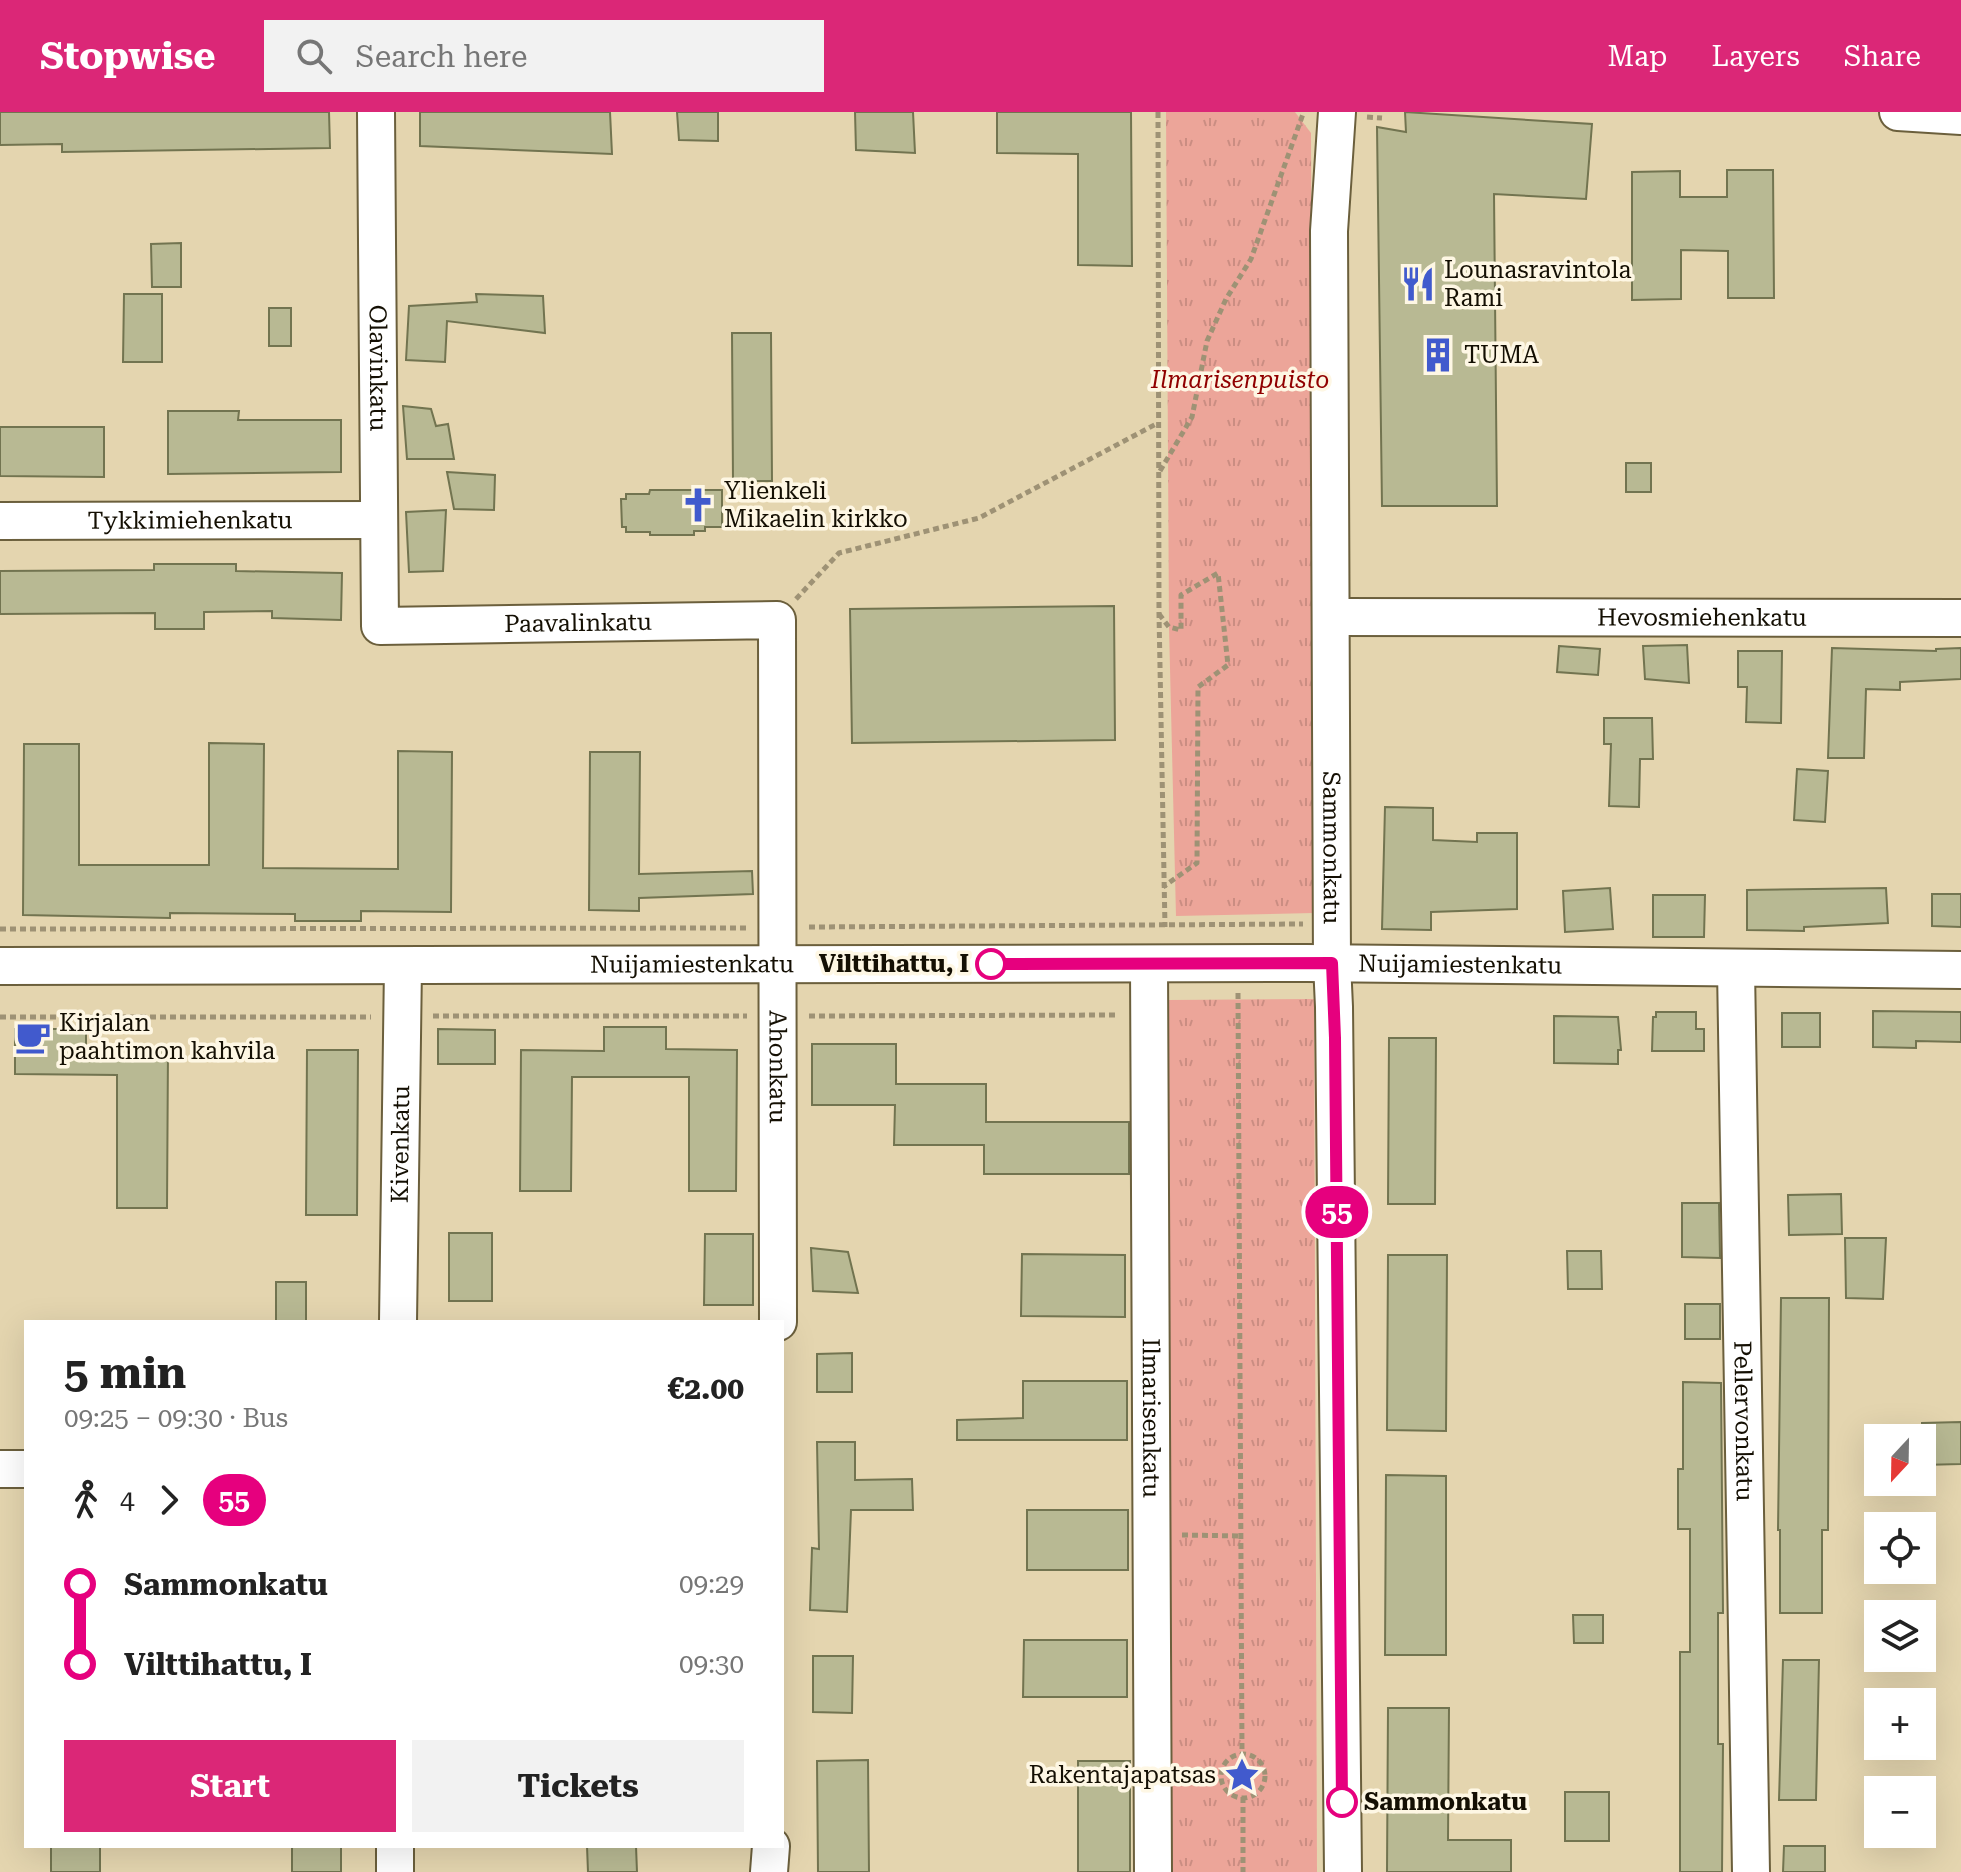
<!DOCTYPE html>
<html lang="en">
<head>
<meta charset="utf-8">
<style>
	body { margin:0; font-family:"Roboto Serif",serif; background:#f2f2f2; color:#222; height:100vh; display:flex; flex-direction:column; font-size:30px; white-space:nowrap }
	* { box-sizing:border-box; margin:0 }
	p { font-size:26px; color:#767676 }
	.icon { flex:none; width:44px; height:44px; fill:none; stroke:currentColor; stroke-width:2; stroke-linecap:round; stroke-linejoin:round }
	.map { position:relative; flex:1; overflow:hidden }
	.drawer { position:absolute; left:24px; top:1208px; width:760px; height:528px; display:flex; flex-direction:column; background:#fff; border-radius:0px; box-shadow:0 8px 32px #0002 }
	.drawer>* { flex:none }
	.badge { padding:0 16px; border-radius:26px; font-size:28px; line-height:52px }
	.needle { width:52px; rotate:202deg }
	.controls { position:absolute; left:1864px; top:1312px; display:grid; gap:16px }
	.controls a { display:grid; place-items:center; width:72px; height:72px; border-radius:0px; background:#fff; box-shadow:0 8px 32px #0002; font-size:40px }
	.map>.badge { position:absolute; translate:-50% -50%; box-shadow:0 0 0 4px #fff }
	.legs { display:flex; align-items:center; gap:12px; height:88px; padding:0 40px; font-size:26px }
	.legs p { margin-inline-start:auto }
	.summary { display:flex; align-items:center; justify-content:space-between; height:136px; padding:0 40px }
	h1 { font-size:44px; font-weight:700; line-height:60px }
	.button { display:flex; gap:16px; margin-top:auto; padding:16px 40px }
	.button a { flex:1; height:92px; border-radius:0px; background:#db2777; color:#fff; font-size:32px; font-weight:700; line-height:92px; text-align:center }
	.button a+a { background:#f2f2f2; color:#222 }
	ul { padding:0 40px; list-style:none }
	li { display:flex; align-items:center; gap:28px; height:80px; font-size:30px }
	li i { display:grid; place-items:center; width:12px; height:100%; margin:0 10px; background:currentColor }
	li i::after { content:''; width:20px; height:20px; margin:-10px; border:6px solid; border-radius:50%; background:#fff }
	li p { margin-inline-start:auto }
	li:first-child i { background:linear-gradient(#0000 50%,currentColor 0) }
	li:last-child i { background:linear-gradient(currentColor 50%,#0000 0) }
	header { display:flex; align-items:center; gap:48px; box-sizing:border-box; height:112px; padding:0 40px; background:#db2777; color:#fff }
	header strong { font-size:38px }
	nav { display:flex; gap:44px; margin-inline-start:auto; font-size:28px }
	.search { width:560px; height:72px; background:#f2f2f2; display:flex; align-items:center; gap:20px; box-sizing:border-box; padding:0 28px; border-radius:0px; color:#767676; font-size:30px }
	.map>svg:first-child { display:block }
	.park { fill:url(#park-tufts) }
	.building { fill:#b8b993; stroke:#727450; stroke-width:2 }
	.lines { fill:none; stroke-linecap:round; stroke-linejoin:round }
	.minor-casing { stroke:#6b5f3c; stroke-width:40 }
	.path { stroke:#9e9275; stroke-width:5; stroke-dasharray:6 4; stroke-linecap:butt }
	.minor { stroke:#fff; stroke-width:36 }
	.line-1-casing { stroke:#fff; stroke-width:18 }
	.line-1 { stroke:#e6007e; stroke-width:12 }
	.stop-1-dot { fill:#fff; stroke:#e6007e; stroke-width:4 }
	.labels { text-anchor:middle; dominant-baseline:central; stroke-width:7; stroke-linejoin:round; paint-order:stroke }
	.poi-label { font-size:24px; fill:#140f03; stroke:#fef7e4; text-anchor:start }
	.street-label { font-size:24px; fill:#140f03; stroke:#fef7e4 }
	.park-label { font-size:24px; font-style:italic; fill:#900000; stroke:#fef7e4 }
	.stop-label { font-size:24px; font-weight:bold; fill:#140f03; stroke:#fef7e4; text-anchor:end }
</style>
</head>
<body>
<header>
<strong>Stopwise</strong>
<div class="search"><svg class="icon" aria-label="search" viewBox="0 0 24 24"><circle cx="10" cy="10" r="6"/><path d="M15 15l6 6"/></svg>Search here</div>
<nav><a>Map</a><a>Layers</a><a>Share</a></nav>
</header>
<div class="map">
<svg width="1961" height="1760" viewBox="0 0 1961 1760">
	<defs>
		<pattern id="park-tufts" width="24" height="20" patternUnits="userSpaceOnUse" patternTransform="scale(2)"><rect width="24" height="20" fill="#eca599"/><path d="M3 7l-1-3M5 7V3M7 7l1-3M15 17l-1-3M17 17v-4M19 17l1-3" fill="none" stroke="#ca8d82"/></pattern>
	</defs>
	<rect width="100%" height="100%" fill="#e4d5af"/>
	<g class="park">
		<polygon points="1166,0 1295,0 1311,21 1314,801 1176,804 1169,515"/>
		<polygon points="1314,887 1317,1760 1168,1760 1168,888"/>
	</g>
	<g class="building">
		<polygon points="0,0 329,0 330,36 62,40 62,32 0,33"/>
		<polygon points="420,0 610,0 612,42 420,34"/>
		<polygon points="677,0 718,0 718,29 679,28"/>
		<polygon points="855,0 913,0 915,41 856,38"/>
		<polygon points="997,0 1131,0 1132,154 1078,153 1078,42 997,41"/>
		<polygon points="1405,0 1592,12 1586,87 1494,82 1497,394 1382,394 1377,15 1406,20"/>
		<polygon points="1727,58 1773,58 1774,186 1728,186 1728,139 1681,138 1681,187 1632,188 1632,60 1680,59 1680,85 1727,85"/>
		<polygon points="181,131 181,175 152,175 151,132"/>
		<polygon points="124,182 162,182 162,250 123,250"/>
		<polygon points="476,182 543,184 545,221 447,209 445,250 406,248 409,194 477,190"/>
		<rect x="269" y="196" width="22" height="38"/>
		<polygon points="732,221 771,221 772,369 733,369"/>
		<polygon points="403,294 431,297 436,314 448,312 454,347 407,347"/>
		<polygon points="168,299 239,299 238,308 341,308 341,360 168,362"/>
		<polygon points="0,315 104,315 104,365 0,364"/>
		<rect x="1626" y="351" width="25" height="29"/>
		<polygon points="447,360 495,363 494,398 454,397"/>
		<polygon points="650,378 722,378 722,415 705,415 705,419 694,419 694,423 650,423 650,420 626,420 626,415 622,415 621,387 626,387 626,382 649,382"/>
		<polygon points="446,398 443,459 409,460 406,400"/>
		<polygon points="154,452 236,452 236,459 342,461 341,508 272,506 272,499 204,500 204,517 155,517 155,501 0,502 0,459 154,458"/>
		<polygon points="1114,494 1115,628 852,631 850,497"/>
		<polygon points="1687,533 1689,571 1645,567 1643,534"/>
		<polygon points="1559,534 1600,537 1598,563 1557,560"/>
		<polygon points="1832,536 1936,539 1936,537 1961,536 1961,567 1900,570 1900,578 1866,577 1864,646 1828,646"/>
		<polygon points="1738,539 1782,539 1781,611 1746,610 1747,575 1738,575"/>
		<polygon points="1604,606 1652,606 1653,647 1640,647 1639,695 1609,694 1611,632 1604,632"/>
		<polygon points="209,631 264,632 263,756 398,757 398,639 452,640 451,800 361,799 361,809 295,809 295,802 170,801 170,806 23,803 24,632 79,632 79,753 209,753"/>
		<polygon points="590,640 640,640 639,762 752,759 753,782 639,786 639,799 589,798"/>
		<polygon points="1797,657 1828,659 1825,710 1794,708"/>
		<polygon points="1385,695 1433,696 1433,728 1477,730 1477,721 1517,721 1517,797 1431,800 1431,818 1382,817"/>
		<polygon points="1610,776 1613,817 1565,820 1563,779"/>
		<polygon points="1886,776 1888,811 1804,815 1804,819 1747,818 1747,778"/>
		<polygon points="1932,782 1961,782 1961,815 1932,814"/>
		<polygon points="1653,783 1705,783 1704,825 1653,825"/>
		<polygon points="1873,899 1961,900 1961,930 1916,929 1916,936 1873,935"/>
		<polygon points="1656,900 1696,900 1696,917 1704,917 1704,939 1652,939 1653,905 1656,905"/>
		<rect x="1782" y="901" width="38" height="34"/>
		<polygon points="1554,904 1618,905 1621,938 1618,938 1618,952 1554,951"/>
		<polygon points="604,915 666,915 666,937 737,938 736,1079 689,1079 689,965 572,965 571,1079 520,1079 521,938 604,939"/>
		<polygon points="15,917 86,917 86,935 168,936 167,1096 117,1096 117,963 15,962"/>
		<polygon points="438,917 495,918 495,952 438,952"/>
		<polygon points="1389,926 1436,926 1435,1092 1388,1092"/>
		<polygon points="812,932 896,932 896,972 986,972 986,1010 1129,1010 1129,1062 984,1062 984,1033 894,1033 895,993 812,993"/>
		<polygon points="307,938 358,938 357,1103 306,1103"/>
		<polygon points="1841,1082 1842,1122 1789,1123 1788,1083"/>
		<polygon points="1682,1091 1719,1091 1720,1146 1682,1145"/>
		<rect x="449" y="1121" width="43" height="68"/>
		<polygon points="705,1122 753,1122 753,1193 704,1193"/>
		<polygon points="1845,1126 1886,1126 1883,1187 1846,1186"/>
		<polygon points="811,1136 848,1140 858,1181 813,1179"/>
		<polygon points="1567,1139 1601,1139 1602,1177 1568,1177"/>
		<polygon points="1022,1142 1125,1143 1125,1205 1021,1204"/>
		<polygon points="1388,1143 1447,1143 1446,1319 1387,1318"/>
		<rect x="276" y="1170" width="30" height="40"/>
		<polygon points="1781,1186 1829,1186 1828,1418 1822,1418 1822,1501 1780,1501 1780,1418 1778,1418"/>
		<rect x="1685" y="1192" width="35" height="35"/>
		<polygon points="852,1241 852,1280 817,1280 817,1242"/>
		<polygon points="1023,1269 1127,1269 1127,1328 957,1328 957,1308 1023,1306"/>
		<polygon points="1683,1270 1721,1271 1723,1501 1718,1501 1718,1632 1723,1632 1722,1760 1680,1760 1680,1540 1690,1540 1690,1417 1678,1417 1678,1357 1683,1357"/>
		<polygon points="1961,1310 1961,1352 1922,1353 1922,1311"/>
		<polygon points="817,1330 855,1330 855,1368 912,1367 913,1398 851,1398 847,1500 810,1498 812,1436 819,1437"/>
		<polygon points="1386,1363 1446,1364 1446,1543 1385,1543"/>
		<rect x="1027" y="1398" width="101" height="60"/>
		<polygon points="1573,1503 1603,1503 1603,1531 1574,1531"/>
		<polygon points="1024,1528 1127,1528 1127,1585 1023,1585"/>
		<polygon points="813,1544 853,1544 852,1601 813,1600"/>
		<polygon points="1783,1548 1819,1548 1816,1688 1779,1688"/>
		<polygon points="1388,1596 1449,1596 1448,1728 1511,1728 1511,1760 1387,1760"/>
		<polygon points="868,1648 869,1760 818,1760 817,1649"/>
		<rect x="1078" y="1649" width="52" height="111"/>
		<rect x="1565" y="1680" width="44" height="49"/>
		<rect x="51" y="1734" width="49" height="26"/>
		<rect x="292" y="1734" width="49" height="26"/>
		<polygon points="587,1734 636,1734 637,1760 588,1760"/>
		<polygon points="1784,1734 1825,1734 1825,1760 1783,1760"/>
	</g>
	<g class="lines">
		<g class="minor-casing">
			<g id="minor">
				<path id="s1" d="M 376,0 L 380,514 L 777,508 L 778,1210"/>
				<path id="s2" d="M 1337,0 L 1329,119 L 1332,851 L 1334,895 L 1343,1760"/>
				<polyline points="1898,0 1961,4"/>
				<path id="s3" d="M 0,409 L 378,408"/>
				<path id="s4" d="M 1332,505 L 1961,506"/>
				<path id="s5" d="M 1149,852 L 1153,1760"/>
				<path id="s6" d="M 0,854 L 1307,851 L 1961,858"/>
				<path id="s7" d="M 1736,857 L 1751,1760"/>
				<path id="s8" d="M 398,1210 L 403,854"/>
				<polyline points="0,1357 26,1357"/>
				<polyline points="395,1760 395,1734"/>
				<polyline points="769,1760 771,1734"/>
			</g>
		</g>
		<g class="path">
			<polyline points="1158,0 1159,502 1165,815"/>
			<polyline points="1367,5 1382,6"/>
			<polyline points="1160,359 1192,305 1207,229 1226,187 1251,147 1303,2 1305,2"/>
			<polyline points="796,487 839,441 979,406 1158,311"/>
			<polyline points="1159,502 1169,515 1181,518 1181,483 1218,461 1228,553 1198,575 1197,751 1163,775"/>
			<polyline points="809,815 1303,812"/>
			<polyline points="0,817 747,816"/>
			<polyline points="1238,881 1242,1642"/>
			<polyline points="433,904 747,904"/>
			<polyline points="809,904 1119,903"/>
			<polyline points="0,905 371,905"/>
			<polyline points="1182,1423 1241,1424"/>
			<circle cx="1243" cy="1664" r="22"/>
			<polyline points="1243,1685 1243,1760"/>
		</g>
		<use href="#minor" class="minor"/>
	</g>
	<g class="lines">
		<g class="line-1-casing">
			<polyline id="line-1" points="991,852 1332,851 1335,926 1342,1690"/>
		</g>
		<use href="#line-1" class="line-1"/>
	</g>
	<defs>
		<g id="restaurant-bare" transform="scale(2.76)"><path d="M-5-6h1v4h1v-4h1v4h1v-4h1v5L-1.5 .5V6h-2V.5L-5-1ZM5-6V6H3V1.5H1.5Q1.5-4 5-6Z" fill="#415acd" stroke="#fef7e4" stroke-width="2.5" paint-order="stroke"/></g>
		<g id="building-bare" transform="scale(2.76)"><path d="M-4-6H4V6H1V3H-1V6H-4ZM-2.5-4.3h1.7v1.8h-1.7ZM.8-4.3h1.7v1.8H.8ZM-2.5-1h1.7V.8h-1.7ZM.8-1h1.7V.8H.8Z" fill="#415acd" stroke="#fef7e4" stroke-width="2.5" paint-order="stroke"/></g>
		<g id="church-bare" transform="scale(2.76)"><path d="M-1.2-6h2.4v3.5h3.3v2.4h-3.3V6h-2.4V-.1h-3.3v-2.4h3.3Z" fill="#415acd" stroke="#fef7e4" stroke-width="2.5" paint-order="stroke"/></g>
		<g id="cafe-bare" transform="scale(2.76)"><path d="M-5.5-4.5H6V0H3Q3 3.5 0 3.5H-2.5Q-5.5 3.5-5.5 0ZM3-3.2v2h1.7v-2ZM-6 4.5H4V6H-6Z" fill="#415acd" stroke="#fef7e4" stroke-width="2.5" paint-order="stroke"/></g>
		<g id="sight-bare" transform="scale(2.76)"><path d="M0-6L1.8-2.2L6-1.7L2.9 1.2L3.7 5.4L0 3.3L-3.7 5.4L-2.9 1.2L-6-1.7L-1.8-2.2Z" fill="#415acd" stroke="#fef7e4" stroke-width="2.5" paint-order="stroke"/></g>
	</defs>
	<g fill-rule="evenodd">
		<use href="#restaurant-bare" x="1418" y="172"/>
		<use href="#building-bare" x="1438" y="243"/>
		<use href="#church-bare" x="698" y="393"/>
		<use href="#cafe-bare" x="33" y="925"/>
		<use href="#sight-bare" x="1242" y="1663"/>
	</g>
	<g class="stop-1-dot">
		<circle cx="991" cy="852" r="14"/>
		<circle cx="1342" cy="1690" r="14"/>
	</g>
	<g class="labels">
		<g class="poi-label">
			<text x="1444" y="158">Lounasravintola<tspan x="1444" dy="28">Rami</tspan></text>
			<text x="1464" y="243">TUMA</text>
			<text x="724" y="379">Ylienkeli<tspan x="724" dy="28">Mikaelin kirkko</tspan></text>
			<text x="59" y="911">Kirjalan<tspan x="59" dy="28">paahtimon kahvila</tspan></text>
			<text x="1216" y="1663" text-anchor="end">Rakentajapatsas</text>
		</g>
		<g class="street-label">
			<text stroke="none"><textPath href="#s1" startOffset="256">Olavinkatu</textPath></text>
			<text stroke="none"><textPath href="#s3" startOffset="190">Tykkimiehenkatu</textPath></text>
			<text stroke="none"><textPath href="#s4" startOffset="370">Hevosmiehenkatu</textPath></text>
			<text stroke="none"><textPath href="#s1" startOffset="712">Paavalinkatu</textPath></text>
			<text stroke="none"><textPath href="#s2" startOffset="736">Sammonkatu</textPath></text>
			<text stroke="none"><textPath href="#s6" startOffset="692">Nuijamiestenkatu</textPath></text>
			<text stroke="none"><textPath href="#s6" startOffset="1460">Nuijamiestenkatu</textPath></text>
			<text stroke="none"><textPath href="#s1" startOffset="1358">Ahonkatu</textPath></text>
			<text stroke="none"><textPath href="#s8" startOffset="178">Kivenkatu</textPath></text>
			<text stroke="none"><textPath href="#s5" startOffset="454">Ilmarisenkatu</textPath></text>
			<text stroke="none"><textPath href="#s7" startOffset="452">Pellervonkatu</textPath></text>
		</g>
		<g class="park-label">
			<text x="1240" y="268">Ilmarisenpuisto</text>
		</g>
		<g class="stop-label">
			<text x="969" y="852">Vilttihattu, I</text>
			<text x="1364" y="1690" text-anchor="start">Sammonkatu</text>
		</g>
	</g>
</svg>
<div class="controls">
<a><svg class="needle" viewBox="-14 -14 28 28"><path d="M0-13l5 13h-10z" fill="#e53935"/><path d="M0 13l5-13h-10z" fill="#767676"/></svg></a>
<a><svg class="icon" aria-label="locate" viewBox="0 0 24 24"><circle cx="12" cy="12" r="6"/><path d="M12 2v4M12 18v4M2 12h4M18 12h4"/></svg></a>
<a><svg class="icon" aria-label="layers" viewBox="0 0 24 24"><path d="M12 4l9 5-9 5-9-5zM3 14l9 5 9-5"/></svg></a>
<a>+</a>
<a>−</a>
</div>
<b class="badge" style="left:1337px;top:1100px;background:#e6007e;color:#fff">55</b>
<section class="drawer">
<div class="summary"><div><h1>5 min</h1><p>09:25 – 09:30 · Bus</p></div><b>€2.00</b></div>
<div class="legs"><svg class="icon" aria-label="walk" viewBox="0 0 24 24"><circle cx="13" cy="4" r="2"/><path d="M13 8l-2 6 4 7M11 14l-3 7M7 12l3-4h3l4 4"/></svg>4<svg class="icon" aria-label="forward" viewBox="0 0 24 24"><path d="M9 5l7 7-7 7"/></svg><b class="badge" style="background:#e6007e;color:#fff">55</b></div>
<ul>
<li><i style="color:#e6007e"></i><b>Sammonkatu</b><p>09:29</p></li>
<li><i style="color:#e6007e"></i><b>Vilttihattu, I</b><p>09:30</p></li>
</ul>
<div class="button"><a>Start</a><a>Tickets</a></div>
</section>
</div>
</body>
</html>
